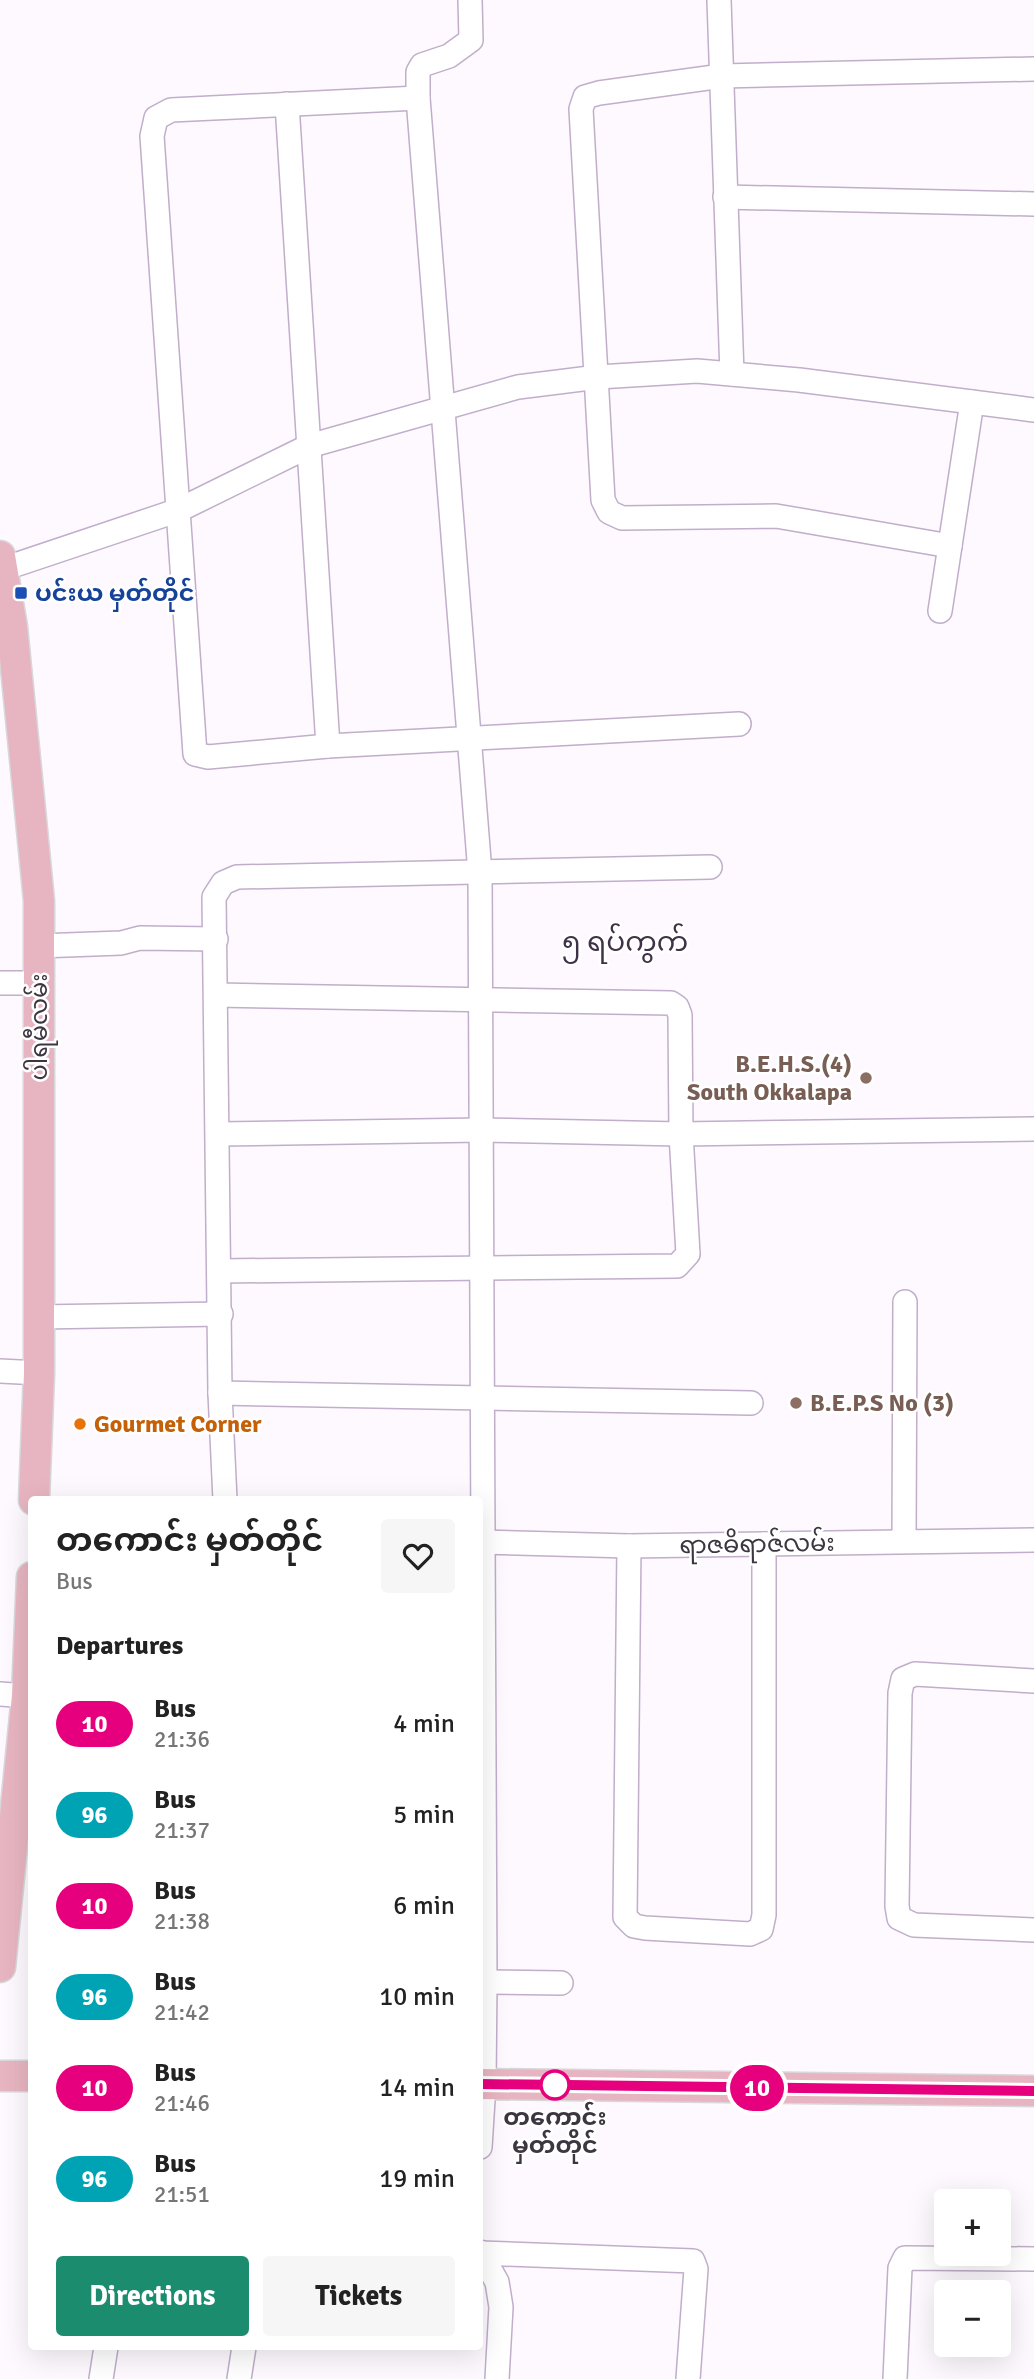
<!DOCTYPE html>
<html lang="en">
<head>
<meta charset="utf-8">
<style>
	body { margin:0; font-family:Signika,"Noto Sans Myanmar",sans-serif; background:#f6f6f6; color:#222; height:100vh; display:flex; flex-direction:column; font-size:26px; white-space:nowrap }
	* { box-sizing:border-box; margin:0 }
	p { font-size:23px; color:#767676 }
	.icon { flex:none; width:38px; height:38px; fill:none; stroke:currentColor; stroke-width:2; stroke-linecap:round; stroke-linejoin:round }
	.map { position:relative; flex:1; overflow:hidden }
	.sheet { position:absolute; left:28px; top:1496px; width:455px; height:854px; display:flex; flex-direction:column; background:#fff; border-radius:7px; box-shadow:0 7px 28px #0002 }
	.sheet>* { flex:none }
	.badge { padding:0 14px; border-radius:23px; font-size:24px; line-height:46px }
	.controls { position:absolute; left:934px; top:2189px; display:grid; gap:14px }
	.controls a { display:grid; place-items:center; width:77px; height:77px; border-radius:7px; background:#fff; box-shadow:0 7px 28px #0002; font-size:35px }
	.map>.badge { position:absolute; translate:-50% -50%; box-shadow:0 0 0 4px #fff }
	h2 { padding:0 28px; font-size:26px; line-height:63px }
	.round { display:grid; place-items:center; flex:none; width:74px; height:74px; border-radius:7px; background:#f6f6f6 }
	.head { display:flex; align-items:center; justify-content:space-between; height:119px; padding:0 28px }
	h1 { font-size:33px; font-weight:700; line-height:52px }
	.primary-button { display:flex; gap:14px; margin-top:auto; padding:14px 28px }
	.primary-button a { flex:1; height:80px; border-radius:7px; background:#1b8d6e; color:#fff; font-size:28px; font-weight:700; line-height:80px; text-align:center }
	.primary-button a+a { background:#f6f6f6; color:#222 }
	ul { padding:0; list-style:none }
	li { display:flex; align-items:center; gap:21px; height:91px; padding:0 28px }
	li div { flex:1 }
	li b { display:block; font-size:26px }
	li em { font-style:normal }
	li .badge { min-width:77px; font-weight:700; text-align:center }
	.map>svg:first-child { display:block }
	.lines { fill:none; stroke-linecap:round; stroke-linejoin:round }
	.minor-casing { stroke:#c0aeca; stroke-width:26 }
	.major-casing { stroke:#d8d7d9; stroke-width:33 }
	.minor { stroke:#fff; stroke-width:23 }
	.major { stroke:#e7b5c1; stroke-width:30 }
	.line-casing { stroke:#fff; stroke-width:16 }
	.line { stroke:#e6007e; stroke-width:10 }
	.transit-dot { fill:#1a4fb4; stroke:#fff; stroke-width:2.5 }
	.education-dot { fill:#8d6e63; stroke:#fff; stroke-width:2.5 }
	.food-dot { fill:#e8710a; stroke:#fff; stroke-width:2.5 }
	.stop-dot { fill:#fff; stroke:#e6007e; stroke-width:3.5 }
	.labels { text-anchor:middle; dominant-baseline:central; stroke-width:5; stroke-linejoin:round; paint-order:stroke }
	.transit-label { font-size:24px; font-weight:bold; fill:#164399; stroke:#fff; text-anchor:start }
	.street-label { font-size:24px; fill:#3d3641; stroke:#fff }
	.education-label { font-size:24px; font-weight:bold; fill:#785e54; stroke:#fff; text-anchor:end }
	.food-label { font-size:24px; font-weight:bold; fill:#c56008; stroke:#fff; text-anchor:start }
	.stop-label { font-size:24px; font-weight:bold; fill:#3d3641; stroke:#fff }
	.quarter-label { font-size:28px; fill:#3f3148; stroke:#fff }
</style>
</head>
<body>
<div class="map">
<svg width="1034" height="2379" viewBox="0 0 1034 2379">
	<rect width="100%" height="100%" fill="#fdf9ff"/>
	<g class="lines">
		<g class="minor-casing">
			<g id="minor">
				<polyline points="470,0 471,40 449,56 422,65 418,72 418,98 480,873 485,1982 484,2084 480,2147"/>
				<polyline points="719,0 732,374"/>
				<polyline points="418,98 171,110 156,118 152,136 195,754 208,757 328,746 739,724"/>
				<polyline points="287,104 328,746"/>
				<polyline points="725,197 1034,204"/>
				<polyline points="950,546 776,516 622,518 609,512 603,500 581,109 585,97 599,93 722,76 1034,69"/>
				<polyline points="3,569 179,510 309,446 518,387 598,377 697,371 799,380 1034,410"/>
				<polyline points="940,611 972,402"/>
				<polyline points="39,946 121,943 140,938 216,939"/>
				<polyline points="0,983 39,983"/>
				<polyline points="216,995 671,1003 677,1007 680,1015 681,1134 688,1254 677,1266 221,1271"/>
				<polyline points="219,1134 481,1130 681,1134 1034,1129"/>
				<polyline points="39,1317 221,1314"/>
				<polyline points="0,1371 39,1373"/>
				<polyline points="220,1393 751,1403"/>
				<polyline points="225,1500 220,1393 214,897 223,883 237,877 710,867"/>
				<polyline points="904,1541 905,1302"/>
				<polyline points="480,1542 629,1546 1034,1540"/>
				<polyline points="629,1546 625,1917 634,1926 645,1928 750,1934 761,1929 764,1915 764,1544"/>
				<polyline points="1034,1681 915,1674 903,1679 900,1693 897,1906 899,1918 914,1925 1034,1930"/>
				<polyline points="0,1694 27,1696"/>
				<polyline points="485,1982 561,1983"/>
				<polyline points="480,2252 497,2282 501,2307 497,2379"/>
				<polyline points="480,2253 693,2261 696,2269 688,2379"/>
				<polyline points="101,2379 106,2347"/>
				<polyline points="239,2379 244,2347"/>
				<polyline points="895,2379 900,2268 905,2258 1034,2259"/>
			</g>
		</g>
		<g class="major-casing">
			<g id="major">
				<polyline points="0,556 12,627 39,901 39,1373 34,1500"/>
				<polyline points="0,1967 27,1696 32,1577"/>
				<polyline points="0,2076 32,2076"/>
				<polyline points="480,2084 1034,2091"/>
			</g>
		</g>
		<use href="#minor" class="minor"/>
		<use href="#major" class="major"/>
	</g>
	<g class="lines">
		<g class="line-casing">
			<polyline id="line" points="480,2084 1034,2091"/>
		</g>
		<use href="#line" class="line"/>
	</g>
	<rect class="transit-dot" x="14" y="586" width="14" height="14" rx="3.5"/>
	<g class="education-dot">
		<circle cx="866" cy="1078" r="7"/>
		<circle cx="796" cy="1403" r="7"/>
	</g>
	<circle class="food-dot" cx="80" cy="1424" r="7"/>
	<circle class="stop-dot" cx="555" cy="2085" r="14"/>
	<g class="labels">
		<g class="transit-label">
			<text x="35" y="593">ပင်းယ မှတ်တိုင်</text>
		</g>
		<g class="street-label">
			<text transform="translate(39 1027) rotate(-90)">ပါရမီလမ်း</text>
			<text transform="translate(757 1544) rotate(-1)">ရာဇဓိရာဇ်လမ်း</text>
		</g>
		<g class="education-label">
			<text x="852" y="1064">B.E.H.S.(4)<tspan x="852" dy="28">South Okkalapa</tspan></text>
			<text x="810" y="1403" text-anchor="start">B.E.P.S No (3)</text>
		</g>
		<g class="food-label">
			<text x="94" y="1424">Gourmet Corner</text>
		</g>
		<g class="stop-label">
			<text x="555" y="2117">တကောင်း<tspan x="555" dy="28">မှတ်တိုင်</tspan></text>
		</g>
		<g class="quarter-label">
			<text x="625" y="942">၅ ရပ်ကွက်</text>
		</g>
	</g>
</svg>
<div class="controls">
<a>+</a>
<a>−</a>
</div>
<b class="badge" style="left:757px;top:2088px;background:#e6007e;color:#fff">10</b>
<section class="sheet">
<div class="head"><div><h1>တကောင်း မှတ်တိုင်</h1><p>Bus</p></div><a class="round"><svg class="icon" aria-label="heart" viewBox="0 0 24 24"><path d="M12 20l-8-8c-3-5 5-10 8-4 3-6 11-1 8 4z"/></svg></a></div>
<h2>Departures</h2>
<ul>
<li><span class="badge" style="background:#e6007e;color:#fff">10</span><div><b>Bus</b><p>21:36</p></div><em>4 min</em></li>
<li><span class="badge" style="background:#00a3b4;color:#fff">96</span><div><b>Bus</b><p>21:37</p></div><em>5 min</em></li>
<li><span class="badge" style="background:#e6007e;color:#fff">10</span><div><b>Bus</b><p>21:38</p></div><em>6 min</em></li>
<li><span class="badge" style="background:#00a3b4;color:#fff">96</span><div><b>Bus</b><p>21:42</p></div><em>10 min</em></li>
<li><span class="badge" style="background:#e6007e;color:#fff">10</span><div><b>Bus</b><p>21:46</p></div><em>14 min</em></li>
<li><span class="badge" style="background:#00a3b4;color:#fff">96</span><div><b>Bus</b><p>21:51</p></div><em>19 min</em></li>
</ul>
<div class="primary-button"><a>Directions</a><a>Tickets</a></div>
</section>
</div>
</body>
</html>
